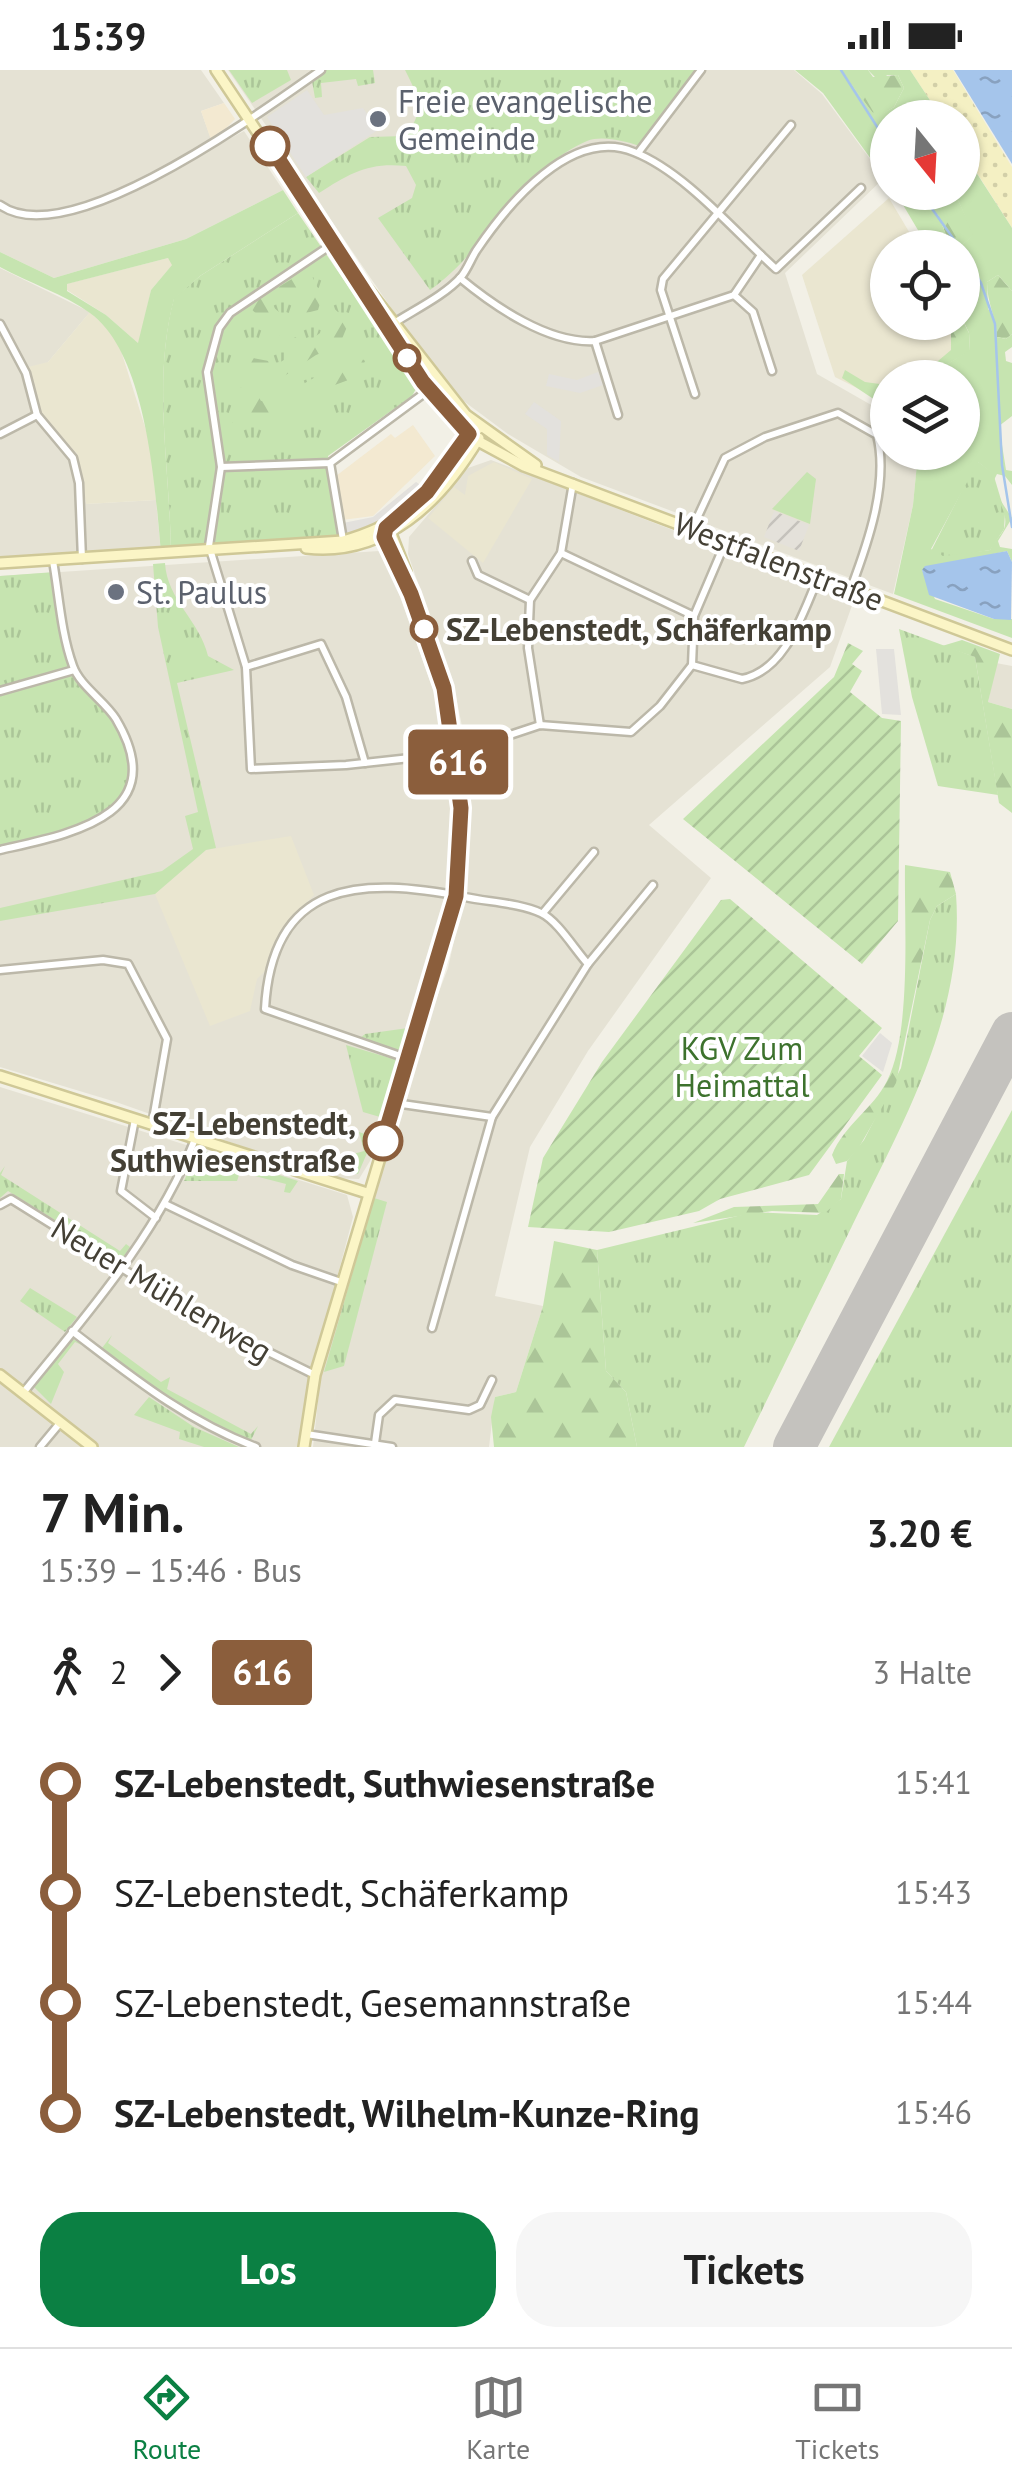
<!DOCTYPE html>
<html lang="de">
<head>
<meta charset="utf-8">
<style>
	body { margin:0; font-family:"PT Sans",sans-serif; background:#f6f6f6; color:#222; height:100vh; display:flex; flex-direction:column; font-size:38px; white-space:nowrap }
	* { box-sizing:border-box; margin:0 }
	p { font-size:32px; color:#767676 }
	.icon { flex:none; width:55px; height:55px; fill:none; stroke:currentColor; stroke-width:2; stroke-linecap:round; stroke-linejoin:round }
	.map { position:relative; height:1377px; overflow:hidden }
	.sheet { display:flex; flex-direction:column; background:#fff; flex:1 }
	.sheet>* { flex:none }
	.badge { padding:0 20px; border-radius:8px; font-size:35px; line-height:65px }
	.needle { width:65px; rotate:162deg }
	.controls { position:absolute; left:870px; top:30px; display:grid; gap:20px }
	.controls a { display:grid; place-items:center; width:110px; height:110px; border-radius:50%; background:#fff; box-shadow:0 2px 8px #0004; font-size:50px }
	.map>.badge { position:absolute; translate:-50% -50%; box-shadow:0 0 0 5px #fff }
	.legs { display:flex; align-items:center; gap:15px; height:110px; padding:0 40px; font-size:32px }
	.legs p { margin-inline-start:auto }
	.headline { display:flex; align-items:center; justify-content:space-between; height:170px; padding:0 40px }
	h1 { font-size:55px; font-weight:600; line-height:75px }
	.primary-button { display:flex; gap:20px; margin-top:auto; padding:20px 40px }
	.primary-button a { flex:1; height:115px; border-radius:40px; background:#0b8043; color:#fff; font-size:40px; font-weight:600; line-height:115px; text-align:center }
	.primary-button a+a { background:#f6f6f6; color:#222 }
	ul { padding:0 40px; list-style:none }
	li { display:flex; align-items:center; gap:35px; height:110px; font-size:38px }
	li i { display:grid; place-items:center; width:15px; height:100%; margin:0 12px; background:currentColor }
	li i::after { content:''; width:25px; height:25px; margin:-12px; border:8px solid; border-radius:50%; background:#fff }
	li p { margin-inline-start:auto }
	li:first-child i { background:linear-gradient(#0000 50%,currentColor 0) }
	li:last-child i { background:linear-gradient(currentColor 50%,#0000 0) }
	.status { display:flex; justify-content:space-between; align-items:center; height:70px; padding:0 50px; background:#fff; direction:ltr }
	.status svg { height:28px; fill:currentColor }
	.tab-bar { display:flex; justify-content:space-around; align-items:center; height:140px; border-top:2px solid #e0e0e0; background:#fff; font-size:28px; color:#767676 }
	.tab-bar a { display:grid; justify-items:center; gap:5px }
	.tab-bar .on { color:#0b8043 }
	.map>svg:first-child { display:block }
	.residential { fill:#e5e2d4 }
	.commercial { fill:#f3e9d1 }
	.industrial { fill:url(#industrial-furrows) }
	.education { fill:#eae6d0 }
	.grass { fill:url(#grass-tufts) }
	.forest { fill:url(#forest-firs) }
	.sand { fill:url(#sand-dots) }
	.park { fill:#c6e4b0; fill-rule:evenodd }
	.garden { fill:url(#garden-furrows) }
	.parking { fill:#e3e1dd }
	.water { fill:url(#water-ripples) }
	.lines { fill:none; stroke-linecap:round; stroke-linejoin:round }
	.stream { stroke:#a5c5eb; stroke-width:2.5 }
	.runway { stroke:#c4c2be; stroke-width:42 }
	.street-casing { stroke:#bcb8a9; stroke-width:11 }
	.secondary-casing { stroke:#cfc897; stroke-width:14 }
	.street { stroke:#fff; stroke-width:6 }
	.secondary { stroke:#fbf5c6; stroke-width:9 }
	.line-1-casing { stroke:#fff; stroke-width:22 }
	.line-1 { stroke:#8b5e3c; stroke-width:15 }
	.worship-dot { fill:#6b7280; stroke:#fff; stroke-width:4 }
	.stop-1-dot { fill:#fff; stroke:#8b5e3c; stroke-width:5 }
	.labels { text-anchor:middle; dominant-baseline:central; stroke-width:8; stroke-linejoin:round; paint-order:stroke }
	.worship-label { font-size:32px; fill:#5b616d; stroke:#fff; text-anchor:start }
	.street-label { font-size:32px; fill:#444035; stroke:#fff }
	.stop-label { font-size:32px; font-weight:bold; fill:#444035; stroke:#fff; text-anchor:start }
	.park-label { font-size:32px; fill:#3d722d; stroke:#fff }
</style>
</head>
<body>
<div class="status"><b>15:39</b><svg viewBox="0 0 49 12"><path d="M0 12V9h3v3zM5 12V6h3v6zM10 12V3h3v9zM15 12V0h3v12zM26 1h20v11H26zM47 4h2v5h-2z"/></svg></div>
<div class="map">
<svg width="1012" height="1377" viewBox="0 0 1012 1377">
	<defs>
		<pattern id="industrial-furrows" width="10" height="10" patternUnits="userSpaceOnUse" patternTransform="scale(2.5)"><rect width="10" height="10" fill="#e4e1da"/><path d="M-1 1l2-2M0 10L10 0M9 11l2-2" fill="none" stroke="#c5c2bc"/></pattern>
		<pattern id="grass-tufts" width="24" height="20" patternUnits="userSpaceOnUse" patternTransform="scale(2.5)"><rect width="24" height="20" fill="#c6e4b0"/><path d="M3 7l-1-3M5 7V3M7 7l1-3M15 17l-1-3M17 17v-4M19 17l1-3" fill="none" stroke="#abc598"/></pattern>
		<pattern id="forest-firs" width="22" height="20" patternUnits="userSpaceOnUse" patternTransform="scale(2.5)"><rect width="22" height="20" fill="#c6e4b0"/><path d="M5 1l3.5 6h-7zM16 11l3.5 6h-7z" fill="#abc598"/></pattern>
		<pattern id="sand-dots" width="8" height="8" patternUnits="userSpaceOnUse" patternTransform="scale(2.5)"><rect width="8" height="8" fill="#f4f0c3"/><path d="M2 2h.1M6 6h.1" fill="none" stroke="#d2cfa8" stroke-width="1.8" stroke-linecap="round"/></pattern>
		<pattern id="garden-furrows" width="10" height="10" patternUnits="userSpaceOnUse" patternTransform="scale(2.5)"><rect width="10" height="10" fill="#c6e4b0"/><path d="M-1 1l2-2M0 10L10 0M9 11l2-2" fill="none" stroke="#abc598"/></pattern>
		<pattern id="water-ripples" width="26" height="14" patternUnits="userSpaceOnUse" patternTransform="scale(2.5)"><rect width="26" height="14" fill="#a5c5eb"/><path d="M2 4q2-2 4 0t4 0M15 11q2-2 4 0t4 0" fill="none" stroke="#88a1bf"/></pattern>
	</defs>
	<rect width="100%" height="100%" fill="#f2f0e6"/>
	<g class="residential">
		<polygon points="0,0 201,0 224,33 201,41 214,77 244,61 283,120 186,169 54,208 0,182"/>
		<polygon points="228,0 794,0 822,24 884,108 785,203 817,304 887,344 888,382 918,383 913,435 893,524 581,407 508,364 446,318"/>
		<polygon points="0,198 90,242 48,292 40,342 77,384 86,434 156,430 161,483 0,493"/>
		<polygon points="491,390 854,530 830,597 649,755 711,808 588,981 530,1077 495,1226 543,1236 516,1322 495,1327 489,1377 313,1377 321,1304 403,1016 448,898 466,816 464,666 455,622 408,484 409,467 468,398"/>
		<polygon points="379,481 388,493 433,619 447,677 454,741 451,831 401,999 370,1091 359,1109 332,1108 116,1032 0,997 0,506"/>
		<polygon points="996,593 1012,596 1012,639 988,632"/>
		<polygon points="0,1017 347,1125 353,1147 309,1315 300,1377 0,1377"/>
	</g>
	<g class="commercial">
		<polygon points="224,33 235,49 212,73 201,41"/>
		<polygon points="413,355 435,386 373,446 342,450 336,406 391,364 395,368"/>
	</g>
	<polygon class="industrial" points="774,441 809,455 799,481 764,467"/>
	<g class="education">
		<polygon points="889,128 918,177 888,178 888,252 952,253 959,275 928,307 888,308 887,333 835,307 802,205"/>
		<polygon points="168,188 173,194 151,220 139,274 106,245 67,220 66,214"/>
		<polygon points="90,242 117,268 151,376 156,430 86,434 77,384 40,343 28,297 48,292"/>
		<polygon points="494,392 532,409 483,493 428,448 454,417 465,425 468,406"/>
		<polygon points="291,766 314,825 281,859 265,901 257,909 250,941 210,956 155,824 206,780"/>
	</g>
	<g class="grass">
		<polygon points="229,0 287,0 291,10 252,33"/>
		<polygon points="326,0 373,0 375,13 358,16 356,9 321,13 322,27 315,28 312,11"/>
		<path d="M 405,0 L 697,0 L 640,76 C 624,71 602,65 587,71 C 519,100 488,180 430,220 L 378,148 L 412,128 L 416,115 L 406,96 C 369,92 350,103 319,123 L 306,107 L 370,67 L 405,66 C 426,40 419,28 405,0 Z"/>
		<path d="M 298,143 L 417,317 L 412,326 L 328,386 L 343,471 L 171,483 C 170,397 152,312 174,228 L 200,206 Z"/>
		<polygon points="977,391 993,403 1005,443 1004,459 990,480 926,491"/>
		<path d="M 165,493 C 167,530 200,551 208,586 L 234,600 L 177,613 L 216,778 L 206,780 L 155,824 L 0,851 L 0,838 L 162,801 L 193,779 L 185,746 L 198,742 L 158,557 L 153,494 Z"/>
		<path d="M 55,502 C 60,528 63,578 74,600 C 83,618 105,630 115,647 C 175,747 70,760 0,780 L 0,506 Z"/>
		<polygon points="899,559 975,587 998,725 938,716 912,627"/>
		<path d="M 956,824 C 965,944 904,1051 852,1156 C 816,1230 780,1303 744,1377 L 637,1377 L 626,1322 L 606,1301 L 597,1180 L 754,1142 L 817,1145 L 841,1129 L 847,1091 L 864,1070 L 901,998 L 930,850 L 937,836 Z"/>
		<polygon points="408,958 399,982 359,969 365,964"/>
		<polygon points="346,975 397,990 380,1047 363,1042"/>
		<polygon points="1012,1040 1012,1377 829,1377"/>
		<polygon points="359,1062 374,1067 358,1104 314,1095 364,1081"/>
		<polygon points="198,1079 298,1111 290,1123 284,1122 286,1114 240,1102 237,1111 184,1111"/>
		<polygon points="5,1096 1,1105 120,1181 126,1174 130,1177 121,1191 8,1121 0,1128 0,1103"/>
		<polygon points="374,1128 387,1132 344,1296 324,1302"/>
		<polygon points="30,1218 77,1247 65,1262 20,1231"/>
		<path d="M 112,1265 L 108,1273 L 161,1312 L 170,1307 L 167,1319 L 251,1364 L 258,1356 L 251,1370 C 195,1349 150,1314 102,1278 Z"/>
		<polygon points="73,1269 84,1276 75,1272 58,1294 64,1302 51,1334 34,1317"/>
		<polygon points="149,1327 194,1357 239,1377 204,1377 179,1369 180,1362 134,1345"/>
	</g>
	<g class="forest">
		<polygon points="841,0 868,0 873,7 898,5 904,18 894,37 876,48"/>
		<polygon points="919,123 955,123 974,165 962,175 949,172 938,145 923,136"/>
		<polygon points="300,204 312,206 322,227 318,240 306,243 292,227 296,224 291,218 271,235 280,243 276,253 282,260 276,272 258,252 262,249 248,236"/>
		<path d="M 998,205 L 1012,221 L 1012,264 L 1006,269 L 997,267 C 996,247 987,233 987,212 Z"/>
		<path d="M 328,233 L 349,252 L 339,276 L 316,285 L 257,324 L 261,331 L 277,329 L 326,301 L 327,285 C 342,276 352,279 365,291 L 359,306 L 300,328 L 293,332 L 293,344 L 274,353 L 259,345 L 232,353 L 228,345 L 243,313 L 239,297 L 253,288 L 279,293 L 287,288 L 287,275 L 295,267 L 312,269 L 320,263 Z"/>
		<polygon points="963,251 969,263 970,281 941,298 937,307 919,307 951,280 951,253"/>
		<polygon points="845,300 865,312 887,315 887,338 842,308"/>
		<polygon points="962,570 1000,584 988,632 1012,639 1012,743 999,733 975,587 942,576"/>
		<path d="M 905,795 L 950,802 L 956,824 L 937,836 L 930,850 L 896,1013 L 858,1079 L 847,1091 L 836,1094 L 832,1085 C 844,1055 873,1039 887,1011 C 912,962 904,851 905,795 Z"/>
		<polygon points="839,1104 844,1104 841,1129 825,1143 772,1141 693,1153 734,1137 818,1134"/>
		<polygon points="554,1171 597,1180 606,1301 626,1322 637,1377 494,1377 491,1347 495,1327 516,1322 543,1236"/>
	</g>
	<polygon class="sand" points="910,0 953,0 1012,97 1012,158 963,81 962,48 941,47"/>
	<g class="park">
		<polygon points="795,0 841,0 876,47 894,37 904,18 898,5 887,5 881,13 868,0 910,0 941,47 888,48 887,111 823,23"/>
		<path d="M 963,82 L 1012,158 L 1012,221 L 998,205 L 987,212 L 988,239 L 996,249 L 997,267 L 1006,269 L 1012,264 L 1012,277 L 1005,282 L 1006,291 L 1012,293 L 1012,346 L 999,356 L 1006,400 L 1012,401 L 1012,415 L 1005,406 L 997,404 L 991,416 L 1012,448 L 998,471 L 1000,477 L 1012,479 L 1012,492 L 1007,481 L 922,500 L 935,529 L 994,549 L 1012,549 L 1012,568 L 894,524 L 913,435 L 918,383 L 962,382 L 962,308 L 937,307 L 941,298 L 970,280 L 969,263 L 963,250 L 962,178 L 928,177 L 896,123 L 919,123 L 924,136 L 938,145 L 949,172 L 962,175 L 973,165 L 955,123 L 962,122 ZM 978,392 L 992,403 C 989,423 1011,441 1004,459 C 1000,467 993,472 990,480 L 943,486 L 931,479 Z"/>
		<path d="M 283,120 L 298,143 L 200,206 L 174,229 C 152,312 170,397 171,483 L 161,483 C 155,417 147,284 90,243 C 64,224 29,213 0,197 L 0,182 L 54,208 L 186,169 ZM 168,188 L 172,195 L 151,220 L 138,273 L 106,245 L 67,221 L 67,214 Z"/>
		<polygon points="807,402 816,409 810,454 772,439"/>
	</g>
	<g class="garden">
		<polygon points="848,573 863,581 852,594 862,601 850,622 882,648 901,651 898,851 862,894 683,749 834,607"/>
		<polygon points="730,829 882,958 859,986 882,1005 809,1105 720,1129 699,1141 609,1162 528,1157 543,1088 602,992 721,830"/>
	</g>
	<g class="parking">
		<polygon points="307,20 324,45 363,38 378,60 306,107 267,47"/>
		<polygon points="598,302 603,315 580,323 546,316 549,304 577,310"/>
		<polygon points="534,332 561,351 559,392 547,385 547,359 525,344"/>
		<polygon points="416,412 422,416 384,450 347,464 343,453 373,447"/>
		<polygon points="876,579 894,579 901,645 882,644"/>
		<polygon points="880,963 892,973 883,1002 862,986"/>
	</g>
	<g class="water">
		<polygon points="954,0 1012,0 1012,94"/>
		<polygon points="1007,481 1012,492 1011,550 994,549 929,525 922,500 925,496"/>
	</g>
	<g class="lines">
		<g class="stream">
			<polyline points="841,0 888,74"/>
			<polyline points="920,122 960,178"/>
			<polyline points="962,182 981,213 995,254 1002,395 1012,457"/>
		</g>
		<polyline class="runway" points="794,1377 1012,963"/>
		<g class="street-casing">
			<g id="street">
				<polyline points="638,83 701,0"/>
				<path d="M 0,135 C 68,184 261,42 321,0"/>
				<polyline points="334,173 230,243 219,258 207,302 221,397 209,476 246,597 251,699 346,695 456,683 540,655 631,662 660,636 692,595 694,546 726,471"/>
				<path d="M 460,208 C 495,237 549,274 595,271 L 734,225 L 761,185"/>
				<polyline points="734,225 753,242 772,301"/>
				<polyline points="0,254 26,303 37,345 73,388 79,413 82,489"/>
				<path d="M 391,255 C 412,241 444,226 461,207 C 467,200 471,189 476,181 C 507,135 571,56 634,82 C 685,102 735,162 776,199 L 861,118"/>
				<polyline points="595,271 618,345"/>
				<polyline points="695,324 661,220 663,209 791,55"/>
				<polyline points="0,364 37,345"/>
				<polyline points="330,393 343,470"/>
				<polyline points="221,397 330,393 438,313"/>
				<path d="M 693,457 L 725,388 L 765,367 L 838,343 L 877,365 C 889,413 868,473 851,518"/>
				<polyline points="561,483 694,546"/>
				<polyline points="472,491 478,505 530,530"/>
				<path d="M 692,595 L 742,609 C 787,600 803,541 819,506"/>
				<polyline points="246,597 321,574 346,627 365,693"/>
				<polyline points="0,621 74,600"/>
				<polyline points="540,655 528,578 530,530 561,483 573,413"/>
				<path d="M 0,780 C 69,764 174,747 116,649 C 105,631 80,616 73,596 C 61,563 59,525 53,491"/>
				<polyline points="543,843 594,782"/>
				<polyline points="588,894 653,815"/>
				<polyline points="0,900 103,890 128,894 167,969 152,1055"/>
				<path d="M 395,1033 L 492,1047 L 588,894 C 575,880 558,851 541,843 C 520,833 488,832 465,827 C 361,807 272,809 265,939 L 409,989"/>
				<polyline points="135,1049 121,1121 156,1148"/>
				<polyline points="165,1134 292,1195 341,1212"/>
				<polyline points="0,1135 11,1129 208,1252 315,1305"/>
				<polyline points="432,1258 492,1047"/>
				<path d="M 72,1261 C 131,1306 186,1351 256,1377"/>
				<path d="M 23,1323 C 87,1244 158,1164 195,1069"/>
				<polyline points="306,1364 392,1377"/>
				<polyline points="375,1373 379,1345 395,1330 469,1340 480,1335 492,1310"/>
				<polyline points="40,1377 60,1353"/>
			</g>
		</g>
		<g class="secondary-casing">
			<g id="secondary">
				<polyline points="216,0 435,329 478,371 524,396 1012,580"/>
				<polyline points="363,213 466,345 536,395"/>
				<polyline points="390,461 406,502"/>
				<path d="M 306,478 C 385,487 441,432 479,368"/>
				<path d="M 0,493 L 343,471 C 417,450 425,421 469,364 L 481,357"/>
				<polyline points="0,1006 367,1123"/>
				<polyline points="0,1305 92,1377"/>
				<path d="M 304,1377 L 315,1305 L 441,884 C 481,731 453,607 384,467"/>
			</g>
		</g>
		<use href="#street" class="street"/>
		<use href="#secondary" class="secondary"/>
	</g>
	<g class="lines">
		<g class="line-1-casing">
			<polyline id="line-1" points="270,76 423,312 469,364 427,422 386,458 384,467 411,524 444,618 461,738 456,826 383,1071"/>
		</g>
		<use href="#line-1" class="line-1"/>
	</g>
	<g class="worship-dot">
		<circle cx="378" cy="49" r="10"/>
		<circle cx="116" cy="522" r="10"/>
	</g>
	<g class="stop-1-dot">
		<circle cx="270" cy="76" r="18"/>
		<circle cx="407" cy="288" r="12"/>
		<circle cx="424" cy="559" r="12"/>
		<circle cx="383" cy="1071" r="18"/>
	</g>
	<g class="labels">
		<g class="worship-label">
			<text x="398" y="31">Freie evangelische<tspan x="398" dy="37">Gemeinde</tspan></text>
			<text x="136" y="522">St. Paulus</text>
		</g>
		<g class="street-label">
			<text transform="translate(779 491) rotate(21)">Westfalenstraße</text>
			<text transform="translate(162 1219) rotate(31)">Neuer Mühlenweg</text>
		</g>
		<g class="stop-label">
			<text x="446" y="559">SZ-Lebenstedt, Schäferkamp</text>
			<text x="356" y="1053" text-anchor="end">SZ-Lebenstedt,<tspan x="356" dy="37">Suthwiesenstraße</tspan></text>
		</g>
		<g class="park-label">
			<text x="742" y="978">KGV Zum<tspan x="742" dy="37">Heimattal</tspan></text>
		</g>
	</g>
</svg>
<div class="controls">
<a><svg class="needle" viewBox="-14 -14 28 28"><path d="M0-13l5 13h-10z" fill="#e53935"/><path d="M0 13l5-13h-10z" fill="#767676"/></svg></a>
<a><svg class="icon" aria-label="locate" viewBox="0 0 24 24"><circle cx="12" cy="12" r="6"/><path d="M12 2v4M12 18v4M2 12h4M18 12h4"/></svg></a>
<a><svg class="icon" aria-label="layers" viewBox="0 0 24 24"><path d="M12 4l9 5-9 5-9-5zM3 14l9 5 9-5"/></svg></a>
</div>
<b class="badge" style="left:458px;top:692px;background:#8b5e3c;color:#fff">616</b>
</div>
<section class="sheet">
<div class="headline"><div><h1>7 Min.</h1><p>15:39 – 15:46 · Bus</p></div><b>3.20 €</b></div>
<div class="legs"><svg class="icon" aria-label="walk" viewBox="0 0 24 24"><circle cx="13" cy="4" r="2"/><path d="M13 8l-2 6 4 7M11 14l-3 7M7 12l3-4h3l4 4"/></svg>2<svg class="icon" aria-label="forward" viewBox="0 0 24 24"><path d="M9 5l7 7-7 7"/></svg><b class="badge" style="background:#8b5e3c;color:#fff">616</b><p>3 Halte</p></div>
<ul>
<li><i style="color:#8b5e3c"></i><b>SZ-Lebenstedt, Suthwiesenstraße</b><p>15:41</p></li>
<li><i style="color:#8b5e3c"></i><span>SZ-Lebenstedt, Schäferkamp</span><p>15:43</p></li>
<li><i style="color:#8b5e3c"></i><span>SZ-Lebenstedt, Gesemannstraße</span><p>15:44</p></li>
<li><i style="color:#8b5e3c"></i><b>SZ-Lebenstedt, Wilhelm-Kunze-Ring</b><p>15:46</p></li>
</ul>
<div class="primary-button"><a>Los</a><a>Tickets</a></div>
</section>
<nav class="tab-bar">
<a class="on"><svg class="icon" aria-label="directions" viewBox="0 0 24 24"><path d="M12 3l9 9-9 9-9-9zM9 14v-3h6M13 9l2 2-2 2"/></svg>Route</a>
<a><svg class="icon" aria-label="map" viewBox="0 0 24 24"><path d="M3 6l6-2 6 2 6-2v14l-6 2-6-2-6 2zM9 4v14M15 6v14"/></svg>Karte</a>
<a><svg class="icon" aria-label="tickets" viewBox="0 0 24 24"><path d="M3 7h18v10H3zM15 7v10"/></svg>Tickets</a>
</nav>
</body>
</html>
